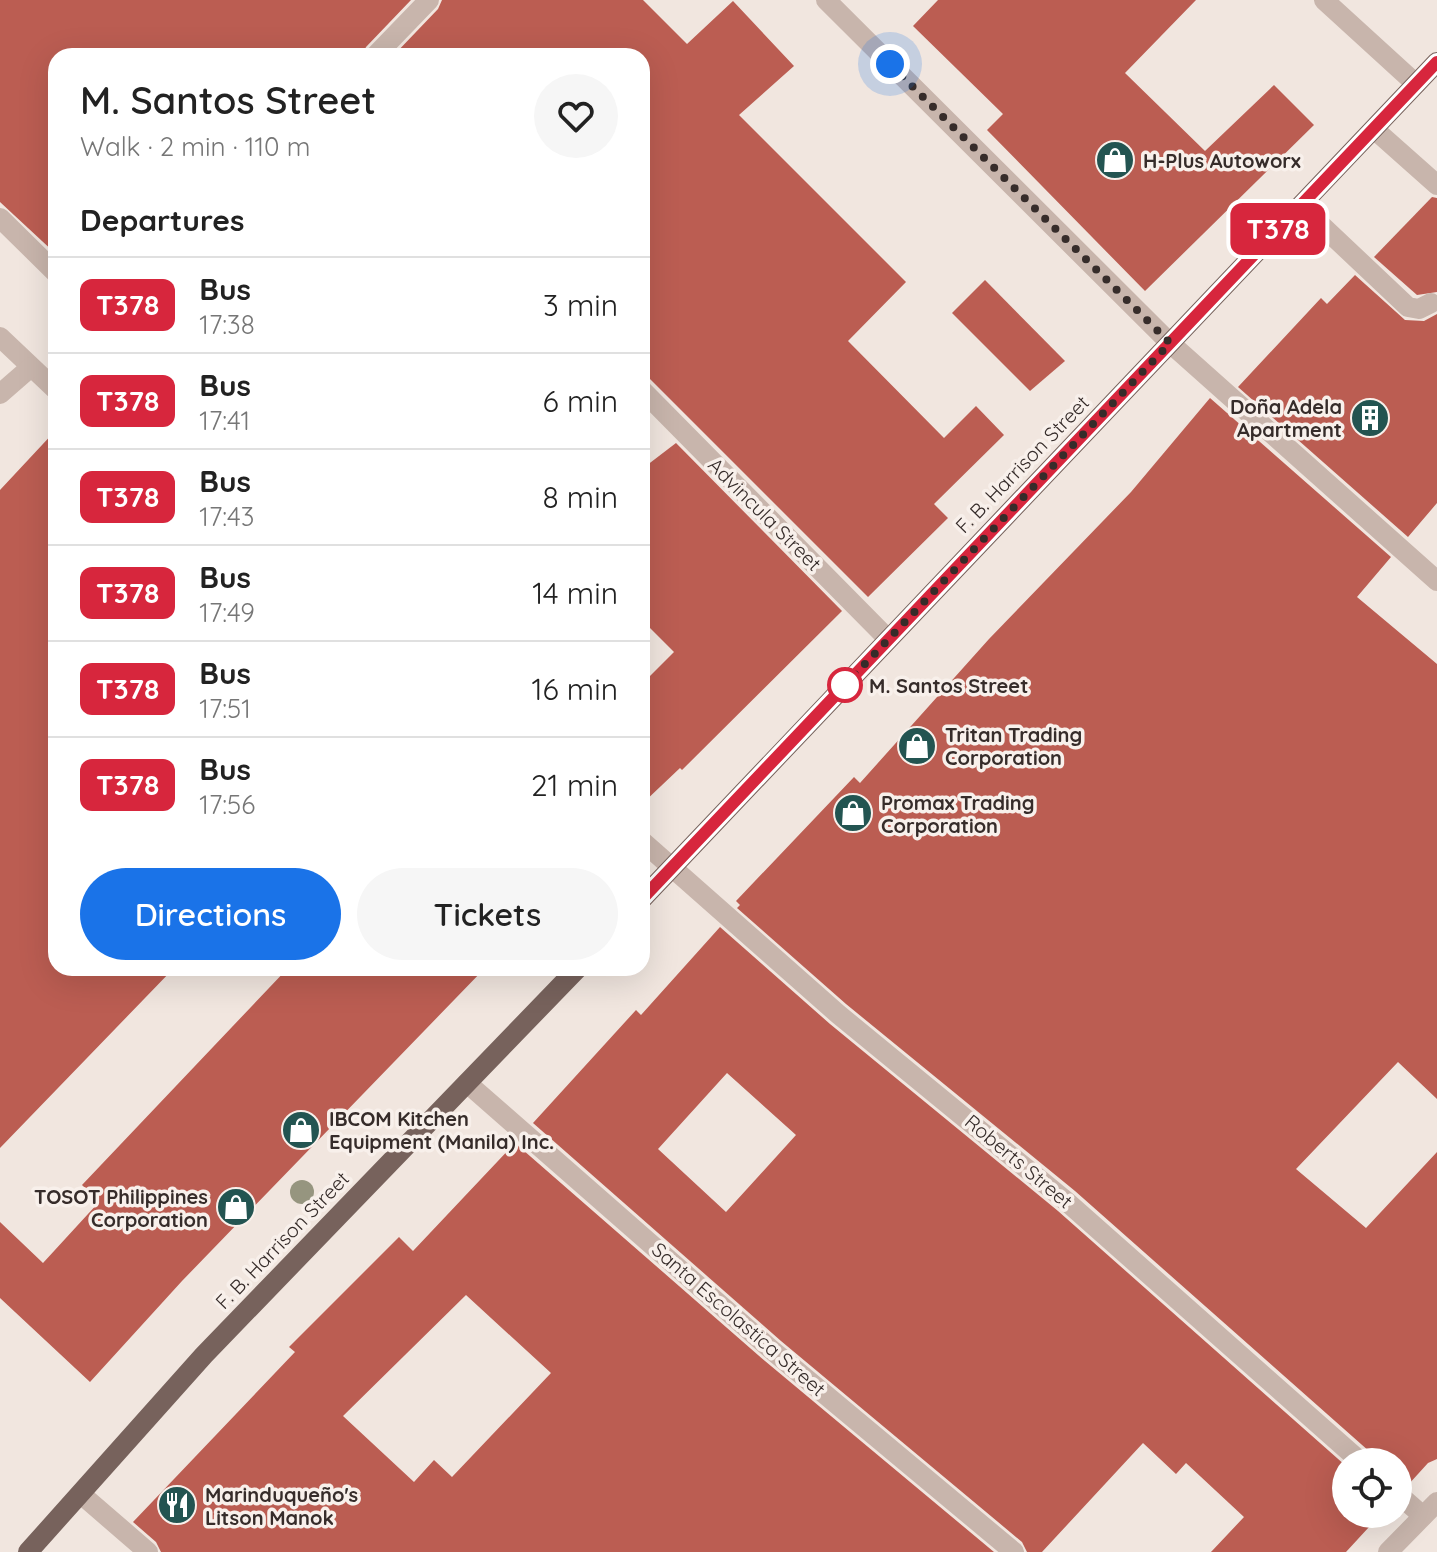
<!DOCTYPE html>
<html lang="en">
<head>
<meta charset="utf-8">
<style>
	body { margin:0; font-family:Quicksand,sans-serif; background:#f6f6f6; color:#222; height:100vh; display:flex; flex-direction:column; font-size:30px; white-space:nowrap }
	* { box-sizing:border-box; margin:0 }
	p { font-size:26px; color:#767676 }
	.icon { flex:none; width:44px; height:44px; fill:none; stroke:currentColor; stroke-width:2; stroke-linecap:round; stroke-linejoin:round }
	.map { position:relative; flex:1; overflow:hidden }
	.drawer { position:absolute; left:48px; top:48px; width:602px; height:928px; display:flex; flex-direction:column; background:#fff; border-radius:24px; box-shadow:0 8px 32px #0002 }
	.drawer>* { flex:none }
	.badge { padding:0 16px; border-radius:12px; font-size:28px; line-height:52px }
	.tools { position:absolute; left:1332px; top:1448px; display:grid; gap:16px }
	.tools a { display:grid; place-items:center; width:80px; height:80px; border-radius:50%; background:#fff; box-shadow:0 8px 32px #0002; font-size:40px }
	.you { position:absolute; width:40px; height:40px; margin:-20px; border:6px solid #fff; border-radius:50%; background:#1a73e8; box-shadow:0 0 0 12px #1a73e833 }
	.map>.badge { position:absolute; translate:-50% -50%; box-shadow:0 0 0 4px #fff }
	h2 { padding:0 32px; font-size:30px; line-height:72px }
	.round { display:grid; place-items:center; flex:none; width:84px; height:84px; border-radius:42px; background:#f6f6f6 }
	.overview { display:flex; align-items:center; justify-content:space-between; height:136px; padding:0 32px }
	h1 { font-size:38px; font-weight:600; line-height:60px }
	.primary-button { display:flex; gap:16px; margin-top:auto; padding:16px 32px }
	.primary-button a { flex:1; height:92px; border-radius:48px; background:#1a73e8; color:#fff; font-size:32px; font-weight:600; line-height:92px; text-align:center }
	.primary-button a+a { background:#f6f6f6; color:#222 }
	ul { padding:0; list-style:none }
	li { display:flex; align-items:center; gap:24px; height:96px; padding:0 32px; border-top:2px solid #e0e0e0 }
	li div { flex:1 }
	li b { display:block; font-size:30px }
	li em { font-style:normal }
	li .badge { min-width:88px; font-weight:700; text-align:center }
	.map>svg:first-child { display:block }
	.building { fill:#bb5d52; fill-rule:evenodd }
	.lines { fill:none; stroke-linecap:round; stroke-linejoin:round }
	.minor { stroke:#c8b5ac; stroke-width:20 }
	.major { stroke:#77625c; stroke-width:20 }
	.tree { fill:#96957f }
	.line-casing { stroke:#fff; stroke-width:18 }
	.line { stroke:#d7263d; stroke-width:12 }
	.walk { stroke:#362c2a; stroke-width:8; stroke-dasharray:0 14.4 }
	.stop-dot { fill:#fff; stroke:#d7263d; stroke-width:4 }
	.labels { text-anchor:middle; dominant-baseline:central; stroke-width:7; stroke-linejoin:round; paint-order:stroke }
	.poi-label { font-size:20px; font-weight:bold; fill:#362c2a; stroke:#f8f0eb; text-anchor:start }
	.street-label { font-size:20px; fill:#362c2a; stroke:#f8f0eb }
	.stop-label { font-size:20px; font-weight:bold; fill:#362c2a; stroke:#f8f0eb; text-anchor:start }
</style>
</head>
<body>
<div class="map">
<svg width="1437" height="1552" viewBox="0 0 1437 1552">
	<rect width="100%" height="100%" fill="#f1e6df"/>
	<g class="building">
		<polygon points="0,0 411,0 366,47 362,56 56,56 56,254 0,202"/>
		<polygon points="442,0 643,0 687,44 733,1 794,66 739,115 906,282 848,341 944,438 976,406 1004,435 934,504 948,518 868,597 642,371 642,56 393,56 438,9"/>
		<polygon points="938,0 1196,0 1125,73 1205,151 1274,85 1314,125 1145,291 987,130 1003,114 913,26"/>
		<polygon points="1432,197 1437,198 1437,292 1417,295 1374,257"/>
		<polygon points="1355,275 1405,320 1424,321 1437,314 1437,503 1408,537 1238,387 1321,298 1327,304"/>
		<polygon points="985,280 1065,361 1030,391 952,313"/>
		<polygon points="1210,398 1391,557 1357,597 1437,664 1437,1099 1398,1062 1296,1169 1366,1228 1437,1152 1437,1459 1428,1463 1408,1485 1398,1481 1398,1462 1374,1462 1370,1452 1075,1191 846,1004 737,908 740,905 736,901 854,777 860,783 989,639 1131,492"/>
		<polygon points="56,430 56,968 174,968 0,1148 0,490"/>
		<polygon points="676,443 842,611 682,770 680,768 642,804 642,684 674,652 642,620 642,469"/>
		<path d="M 720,927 L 830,1024 L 1058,1211 L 1346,1466 L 1346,1514 L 1381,1514 L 1346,1552 L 1211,1552 L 1244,1517 L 1186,1463 L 1176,1474 L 1143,1443 L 1042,1552 L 1027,1552 L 1022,1542 L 781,1341 L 533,1123 L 636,1010 L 641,1015 ZM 727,1073 L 796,1135 L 726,1212 L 658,1149 Z"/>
		<polygon points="288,968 485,968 182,1281 90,1382 0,1298 0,1222 43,1263 99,1202 82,1185"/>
		<path d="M 515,1143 L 765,1361 L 994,1552 L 161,1552 L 156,1542 L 133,1522 L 295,1352 L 289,1347 L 399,1237 L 413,1251 ZM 466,1295 L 551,1373 L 452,1477 L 434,1460 L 414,1482 L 343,1416 Z"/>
	</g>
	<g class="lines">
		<g class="minor">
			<polyline points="826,0 1170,343 1437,581"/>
			<polyline points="1324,0 1416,84"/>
			<polyline points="375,56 429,0"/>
			<polyline points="1374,129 1437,185"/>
			<polyline points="1301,206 1408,307 1419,309 1431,303"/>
			<polyline points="0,218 56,273"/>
			<polyline points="0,337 56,390"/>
			<polyline points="642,390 888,639"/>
			<polyline points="0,394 31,367"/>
			<polyline points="642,841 838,1014 1066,1201 1361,1462"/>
			<polyline points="467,1083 773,1351 1014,1552"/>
			<polyline points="1398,1494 1423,1516"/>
			<polyline points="82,1495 148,1552"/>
			<polyline points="1388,1552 1437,1502"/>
		</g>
		<g class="major">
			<polyline points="642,899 1437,62"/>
			<polyline points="28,1552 204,1355 578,968"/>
		</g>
	</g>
	<circle class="tree" cx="302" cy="1192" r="12"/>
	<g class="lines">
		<g class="line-casing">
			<polyline id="line" points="642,899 1437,62"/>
		</g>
		<use href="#line" class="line"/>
		<polyline class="walk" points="845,685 1170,343 890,64"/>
	</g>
	<defs>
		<g id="shop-disc" transform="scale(2)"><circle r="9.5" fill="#235451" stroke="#f8f0eb"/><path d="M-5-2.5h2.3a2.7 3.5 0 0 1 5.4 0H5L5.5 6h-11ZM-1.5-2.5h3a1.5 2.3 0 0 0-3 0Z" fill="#fff"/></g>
		<g id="building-disc" transform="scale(2)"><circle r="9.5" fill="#235451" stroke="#f8f0eb"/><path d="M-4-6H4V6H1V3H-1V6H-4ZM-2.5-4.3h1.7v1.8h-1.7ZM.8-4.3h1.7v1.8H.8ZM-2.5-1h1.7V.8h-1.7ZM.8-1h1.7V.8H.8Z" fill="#fff"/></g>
		<g id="restaurant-disc" transform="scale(2)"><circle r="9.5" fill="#235451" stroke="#f8f0eb"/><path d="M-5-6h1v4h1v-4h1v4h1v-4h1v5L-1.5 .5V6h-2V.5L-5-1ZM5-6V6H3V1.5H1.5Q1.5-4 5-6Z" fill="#fff"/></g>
	</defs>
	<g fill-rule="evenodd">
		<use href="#shop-disc" x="1115" y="160"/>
		<use href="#building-disc" x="1370" y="418"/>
		<use href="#shop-disc" x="917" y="746"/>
		<use href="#shop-disc" x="853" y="813"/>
		<use href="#shop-disc" x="301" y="1130"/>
		<use href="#shop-disc" x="236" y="1207"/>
		<use href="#restaurant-disc" x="177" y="1505"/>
	</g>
	<circle class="stop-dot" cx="845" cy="685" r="16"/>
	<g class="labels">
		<g class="poi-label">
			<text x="1143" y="160">H-Plus Autoworx</text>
			<text x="1342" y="406" text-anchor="end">Doña Adela<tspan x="1342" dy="23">Apartment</tspan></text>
			<text x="945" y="734">Tritan Trading<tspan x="945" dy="23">Corporation</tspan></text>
			<text x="881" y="802">Promax Trading<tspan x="881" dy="23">Corporation</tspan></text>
			<text x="329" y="1118">IBCOM Kitchen<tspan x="329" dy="23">Equipment (Manila) Inc.</tspan></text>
			<text x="208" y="1196" text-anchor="end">TOSOT Philippines<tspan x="208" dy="23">Corporation</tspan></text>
			<text x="205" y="1494">Marinduqueño's<tspan x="205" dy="23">Litson Manok</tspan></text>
		</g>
		<g class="street-label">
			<text transform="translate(1022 464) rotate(-46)">F. B. Harrison Street</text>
			<text transform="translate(765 514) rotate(45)">Advincula Street</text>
			<text transform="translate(1019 1161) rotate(40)">Roberts Street</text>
			<text transform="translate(282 1240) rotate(-46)">F. B. Harrison Street</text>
			<text transform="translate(739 1319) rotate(41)">Santa Escolastica Street</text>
		</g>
		<g class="stop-label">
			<text x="869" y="685">M. Santos Street</text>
		</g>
	</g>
</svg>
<div class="tools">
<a><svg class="icon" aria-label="locate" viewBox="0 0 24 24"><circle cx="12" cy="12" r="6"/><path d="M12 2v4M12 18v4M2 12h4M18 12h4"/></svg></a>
</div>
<div class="you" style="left:890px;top:64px"></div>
<b class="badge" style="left:1278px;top:229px;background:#d7263d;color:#fff">T378</b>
<section class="drawer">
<div class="overview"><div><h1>M. Santos Street</h1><p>Walk · 2 min · 110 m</p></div><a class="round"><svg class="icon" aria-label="heart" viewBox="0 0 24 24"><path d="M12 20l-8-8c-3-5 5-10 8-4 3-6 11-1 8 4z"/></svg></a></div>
<h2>Departures</h2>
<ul>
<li><span class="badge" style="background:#d7263d;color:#fff">T378</span><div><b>Bus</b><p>17:38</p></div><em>3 min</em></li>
<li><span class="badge" style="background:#d7263d;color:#fff">T378</span><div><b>Bus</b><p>17:41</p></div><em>6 min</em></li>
<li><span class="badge" style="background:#d7263d;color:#fff">T378</span><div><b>Bus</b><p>17:43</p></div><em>8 min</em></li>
<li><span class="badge" style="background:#d7263d;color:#fff">T378</span><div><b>Bus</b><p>17:49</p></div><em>14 min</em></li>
<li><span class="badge" style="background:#d7263d;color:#fff">T378</span><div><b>Bus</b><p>17:51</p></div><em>16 min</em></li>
<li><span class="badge" style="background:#d7263d;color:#fff">T378</span><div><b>Bus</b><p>17:56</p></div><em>21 min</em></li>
</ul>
<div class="primary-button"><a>Directions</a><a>Tickets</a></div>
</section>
</div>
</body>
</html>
